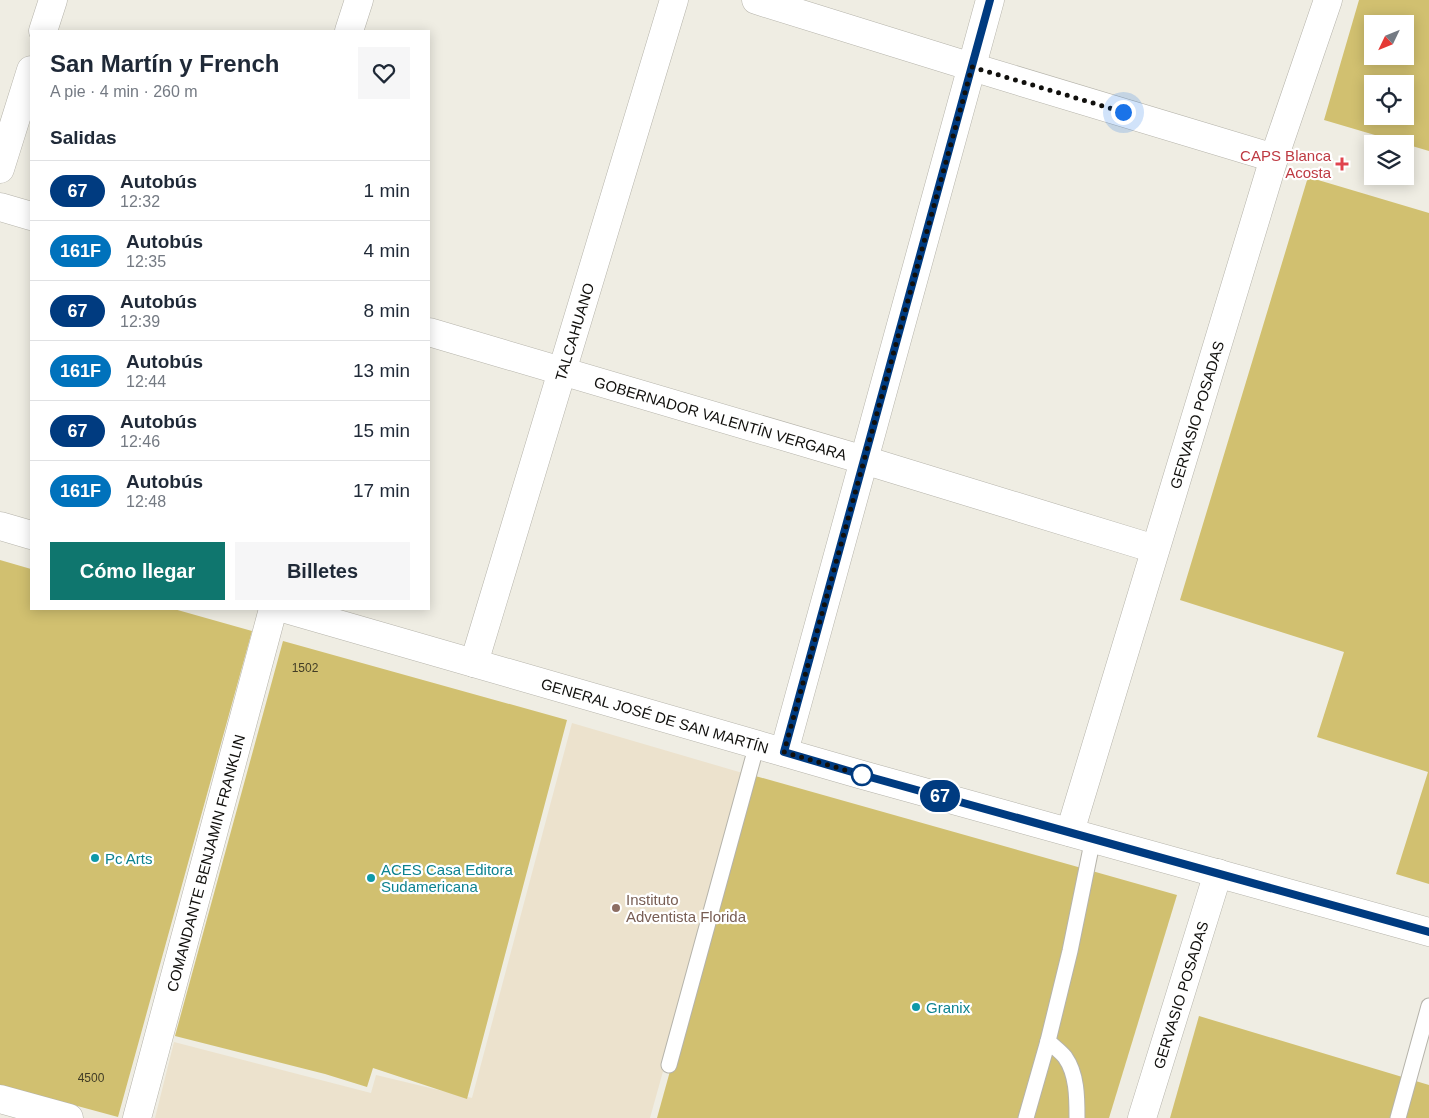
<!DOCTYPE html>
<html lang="es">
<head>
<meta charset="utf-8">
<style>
	body { margin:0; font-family:Arial,sans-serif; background:#f6f6f7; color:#1f2937; height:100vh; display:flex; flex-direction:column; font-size:19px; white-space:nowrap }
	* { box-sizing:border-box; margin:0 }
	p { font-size:16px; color:#747a83 }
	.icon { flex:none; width:28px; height:28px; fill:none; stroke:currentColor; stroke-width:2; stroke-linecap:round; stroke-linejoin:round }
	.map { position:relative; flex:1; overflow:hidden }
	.panel { position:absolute; left:30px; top:30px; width:400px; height:580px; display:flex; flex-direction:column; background:#fff; border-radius:0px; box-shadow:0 2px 12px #0003 }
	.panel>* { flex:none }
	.badge { padding:0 10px; border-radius:16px; font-size:18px; line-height:32px }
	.needle { width:32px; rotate:227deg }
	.fabs { position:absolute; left:1364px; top:15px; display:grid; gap:10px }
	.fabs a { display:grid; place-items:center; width:50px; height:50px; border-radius:0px; background:#fff; box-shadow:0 2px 12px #0003; font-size:25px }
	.you { position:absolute; width:25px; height:25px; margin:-12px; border:4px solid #fff; border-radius:50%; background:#1a73e8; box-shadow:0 0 0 8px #1a73e833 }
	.map>.badge { position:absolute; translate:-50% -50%; box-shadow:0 0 0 2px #fff }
	h2 { padding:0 20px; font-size:19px; line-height:45px }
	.round { display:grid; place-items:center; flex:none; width:52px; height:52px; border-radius:0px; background:#f6f6f7 }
	.summary { display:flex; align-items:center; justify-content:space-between; height:85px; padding:0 20px }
	h1 { font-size:24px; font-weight:700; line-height:38px }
	.cta { display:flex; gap:10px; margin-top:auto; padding:10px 20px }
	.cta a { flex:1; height:58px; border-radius:0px; background:#0f766e; color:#fff; font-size:20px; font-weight:700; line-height:58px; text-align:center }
	.cta a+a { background:#f6f6f7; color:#1f2937 }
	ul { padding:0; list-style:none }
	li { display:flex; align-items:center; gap:15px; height:60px; padding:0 20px; border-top:1px solid #e0e1e3 }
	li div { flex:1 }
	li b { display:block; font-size:19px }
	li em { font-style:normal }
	li .badge { min-width:55px; font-weight:700; text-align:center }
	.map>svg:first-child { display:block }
	.education { fill:#ece2cd }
	.building { fill:#d1c070; fill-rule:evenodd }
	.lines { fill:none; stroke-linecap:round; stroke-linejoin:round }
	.service-casing { stroke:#b5b3aa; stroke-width:17 }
	.minor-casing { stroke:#b5b3aa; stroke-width:29 }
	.tertiary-casing { stroke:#b5b3aa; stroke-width:29 }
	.service { stroke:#fff; stroke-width:15 }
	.minor { stroke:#fff; stroke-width:28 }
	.tertiary { stroke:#fff; stroke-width:28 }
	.line-casing { stroke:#fff; stroke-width:11 }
	.line { stroke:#003b80; stroke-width:8 }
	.walk { stroke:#11100d; stroke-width:5; stroke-dasharray:0 9 }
	.health-dot { fill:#e0444e; stroke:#fff; stroke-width:2 }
	.stop-dot { fill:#fff; stroke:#003b80; stroke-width:2.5 }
	.culture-dot { fill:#0f9aa8; stroke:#fff; stroke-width:2 }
	.education-dot { fill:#8d6e63; stroke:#fff; stroke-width:2 }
	.labels { text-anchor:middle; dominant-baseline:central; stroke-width:4.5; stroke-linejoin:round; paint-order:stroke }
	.number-label { font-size:12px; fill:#413c26 }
	.health-label { font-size:15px; fill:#be3a42; stroke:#fff; text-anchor:end }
	.street-label { font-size:15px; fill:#11100d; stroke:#fff }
	.culture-label { font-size:15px; fill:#0d838f; stroke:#fff; text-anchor:start }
	.education-label { font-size:15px; fill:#785e54; stroke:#fff; text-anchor:start }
</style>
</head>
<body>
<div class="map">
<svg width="1429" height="1118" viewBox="0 0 1429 1118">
	<rect width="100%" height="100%" fill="#efede3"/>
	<polygon class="education" points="572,723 746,774 650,1118 155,1118 174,1042 371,1093 376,1075 472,1098"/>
	<g class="building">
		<path d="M 1359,0 L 1429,0 L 1429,151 L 1324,120 ZM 1372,24 L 1405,24 L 1405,56 L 1372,56 ZM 1372,84 L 1405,84 L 1405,116 L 1372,116 Z"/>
		<polygon points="1308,177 1429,213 1429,884 1396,874 1428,772 1317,737 1344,652 1180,600"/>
		<polygon points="0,560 31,569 31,609 174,609 252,631 118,1117 0,1085"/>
		<polygon points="283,641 567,720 467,1099 373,1068 367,1087 325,1074 175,1036"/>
		<polygon points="752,775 1177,895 1109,1118 657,1118"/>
		<polygon points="1199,1016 1429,1085 1429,1118 1170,1118"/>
	</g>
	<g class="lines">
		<g class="service-casing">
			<g id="service">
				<polyline points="669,1065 757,744"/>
				<polyline points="1026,1118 1048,1041"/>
				<path d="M 1077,1118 C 1077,1097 1077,1074 1065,1057 C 1060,1051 1053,1046 1048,1041 L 1070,951 L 1093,838"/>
				<polyline points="1398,1118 1429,1006"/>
			</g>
		</g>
		<g class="minor-casing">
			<g id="minor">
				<polyline points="756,0 972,67 1274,158"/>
				<polyline points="43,31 53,0"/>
				<polyline points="349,31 359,0"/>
				<polyline points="0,169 31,70"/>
				<polyline points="0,207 31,216"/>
				<path id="s1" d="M 429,332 L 864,460 L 1155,549"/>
				<path id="s2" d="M 474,663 L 674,0"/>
				<polyline points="784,752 990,0"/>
				<path id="s3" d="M 1070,832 L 1274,158 L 1328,0"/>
				<polyline points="0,1099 69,1118"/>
				<path id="s4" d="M 137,1118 L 273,609"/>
				<path id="s5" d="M 1142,1118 L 1218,873"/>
			</g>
		</g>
		<g class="tertiary-casing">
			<g id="tertiary">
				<polyline points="0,526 31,535"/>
				<path id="s6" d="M 286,609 L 859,774 L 1429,932"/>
			</g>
		</g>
		<use href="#service" class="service"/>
		<use href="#minor" class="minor"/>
		<use href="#tertiary" class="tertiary"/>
	</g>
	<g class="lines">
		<g class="line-casing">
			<polyline id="line" points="990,0 784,752 859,774 1429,932"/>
		</g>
		<use href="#line" class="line"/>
		<polyline class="walk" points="862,775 784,752 972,67 1123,112"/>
	</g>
	<path class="health-dot" d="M1339.5 156.5h5v5h5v5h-5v5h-5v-5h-5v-5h5z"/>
	<circle class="stop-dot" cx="862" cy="775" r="10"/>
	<g class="culture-dot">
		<circle cx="95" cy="858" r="5"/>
		<circle cx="371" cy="878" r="5"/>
		<circle cx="916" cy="1007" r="5"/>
	</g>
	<circle class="education-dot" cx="616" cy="908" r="5"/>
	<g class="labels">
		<g class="number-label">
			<text x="305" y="668">1502</text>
			<text x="91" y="1078">4500</text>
		</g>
		<g class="health-label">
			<text x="1331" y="155">CAPS Blanca<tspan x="1331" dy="17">Acosta</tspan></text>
		</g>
		<g class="street-label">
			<text stroke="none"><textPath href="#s2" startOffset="346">TALCAHUANO</textPath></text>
			<text stroke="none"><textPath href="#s3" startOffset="436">GERVASIO POSADAS</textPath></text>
			<text stroke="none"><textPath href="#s1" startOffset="304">GOBERNADOR VALENTÍN VERGARA</textPath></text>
			<text stroke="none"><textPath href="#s6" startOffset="384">GENERAL JOSÉ DE SAN MARTÍN</textPath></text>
			<text stroke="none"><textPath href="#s4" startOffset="264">COMANDANTE BENJAMIN FRANKLIN</textPath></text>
			<text stroke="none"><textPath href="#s5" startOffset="129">GERVASIO POSADAS</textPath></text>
		</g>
		<g class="culture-label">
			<text x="105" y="858">Pc Arts</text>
			<text x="381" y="869">ACES Casa Editora<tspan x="381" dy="17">Sudamericana</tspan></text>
			<text x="926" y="1007">Granix</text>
		</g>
		<g class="education-label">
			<text x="626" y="899">Instituto<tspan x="626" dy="17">Adventista Florida</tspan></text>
		</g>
	</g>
</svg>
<div class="fabs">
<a><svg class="needle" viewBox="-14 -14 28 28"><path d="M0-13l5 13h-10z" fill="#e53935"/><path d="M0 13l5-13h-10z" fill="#747a83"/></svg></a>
<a><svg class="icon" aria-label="locate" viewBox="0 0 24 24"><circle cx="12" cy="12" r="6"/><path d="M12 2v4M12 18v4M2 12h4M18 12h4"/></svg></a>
<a><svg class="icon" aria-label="layers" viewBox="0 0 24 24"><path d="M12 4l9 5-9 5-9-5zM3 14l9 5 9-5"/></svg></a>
</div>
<div class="you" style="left:1123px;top:112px"></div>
<b class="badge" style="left:940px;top:796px;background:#003b80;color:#fff">67</b>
<section class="panel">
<div class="summary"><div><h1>San Martín y French</h1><p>A pie · 4 min · 260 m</p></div><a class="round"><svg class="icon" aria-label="heart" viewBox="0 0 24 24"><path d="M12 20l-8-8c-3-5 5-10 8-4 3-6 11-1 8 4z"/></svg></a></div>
<h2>Salidas</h2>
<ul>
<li><span class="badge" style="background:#003b80;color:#fff">67</span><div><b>Autobús</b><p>12:32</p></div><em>1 min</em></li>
<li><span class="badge" style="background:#0072bc;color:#fff">161F</span><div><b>Autobús</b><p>12:35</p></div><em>4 min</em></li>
<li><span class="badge" style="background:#003b80;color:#fff">67</span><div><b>Autobús</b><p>12:39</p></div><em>8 min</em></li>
<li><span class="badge" style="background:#0072bc;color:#fff">161F</span><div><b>Autobús</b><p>12:44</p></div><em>13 min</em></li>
<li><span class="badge" style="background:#003b80;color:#fff">67</span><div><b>Autobús</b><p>12:46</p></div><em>15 min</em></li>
<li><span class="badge" style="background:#0072bc;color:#fff">161F</span><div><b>Autobús</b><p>12:48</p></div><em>17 min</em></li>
</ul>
<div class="cta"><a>Cómo llegar</a><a>Billetes</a></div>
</section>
</div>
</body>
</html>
